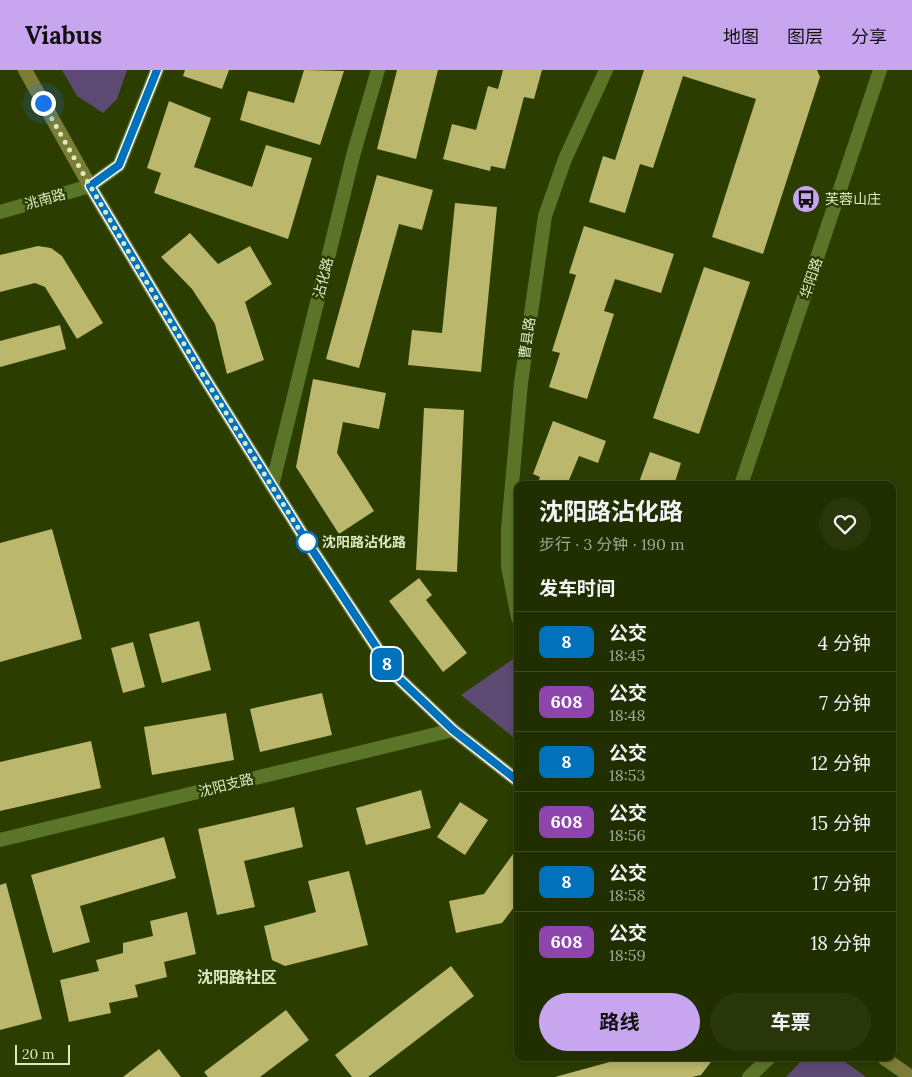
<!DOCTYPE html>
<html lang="zh">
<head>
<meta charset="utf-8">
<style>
	body { margin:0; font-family:Lora,"Noto Sans SC",serif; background:#29360a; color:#f1f3f6; height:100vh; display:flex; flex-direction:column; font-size:19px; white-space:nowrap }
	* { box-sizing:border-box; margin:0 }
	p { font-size:16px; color:#a2a899 }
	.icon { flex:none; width:28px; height:28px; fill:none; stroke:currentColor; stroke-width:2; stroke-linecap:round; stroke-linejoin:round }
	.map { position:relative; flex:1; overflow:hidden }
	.details { position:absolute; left:514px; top:411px; width:382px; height:580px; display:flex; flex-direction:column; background:#212e00; border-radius:10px; box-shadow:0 2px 8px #0003,0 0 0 1px #3e4a22 }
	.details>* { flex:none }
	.badge { padding:0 10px; border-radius:8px; font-size:18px; line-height:32px }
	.scale { position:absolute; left:15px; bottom:12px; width:55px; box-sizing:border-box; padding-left:5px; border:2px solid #dae9c3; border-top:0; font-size:14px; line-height:18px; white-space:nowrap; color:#dae9c3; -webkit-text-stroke:4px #2c3d00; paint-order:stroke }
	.you { position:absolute; width:25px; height:25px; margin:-12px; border:4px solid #fff; border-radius:50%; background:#1a73e8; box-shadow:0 0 0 8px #1a73e833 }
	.map>.badge { position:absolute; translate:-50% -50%; box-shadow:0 0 0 2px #fff }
	h2 { padding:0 25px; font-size:19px; line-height:45px }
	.round { display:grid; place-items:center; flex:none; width:52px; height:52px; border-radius:26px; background:#29360a }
	.headline { display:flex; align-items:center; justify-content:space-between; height:85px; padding:0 25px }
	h1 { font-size:24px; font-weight:700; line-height:38px }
	.button { display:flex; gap:10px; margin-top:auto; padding:10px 25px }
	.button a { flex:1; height:58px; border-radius:30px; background:#c8a6ef; color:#111; font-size:20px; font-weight:700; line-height:58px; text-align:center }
	.button a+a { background:#29360a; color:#f1f3f6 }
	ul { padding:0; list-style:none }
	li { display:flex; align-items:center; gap:15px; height:60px; padding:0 25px; border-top:1px solid #3e4a22 }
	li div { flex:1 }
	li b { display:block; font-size:19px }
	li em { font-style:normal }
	li .badge { min-width:55px; font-weight:700; text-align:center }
	header { display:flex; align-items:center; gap:30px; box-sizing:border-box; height:70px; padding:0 25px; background:#c8a6ef; color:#111 }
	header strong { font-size:24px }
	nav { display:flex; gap:28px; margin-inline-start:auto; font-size:18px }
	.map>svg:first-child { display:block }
	.green { fill:#5d4a73 }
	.building { fill:#bbb76d }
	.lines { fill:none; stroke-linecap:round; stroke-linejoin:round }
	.minor { stroke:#5b7528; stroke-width:14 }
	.tertiary { stroke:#5b7528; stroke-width:14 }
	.secondary { stroke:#7b7d36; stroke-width:14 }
	.line-casing { stroke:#fff; stroke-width:11 }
	.line { stroke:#0072bc; stroke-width:8 }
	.walk { stroke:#dae9c3; stroke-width:5; stroke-dasharray:0 9 }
	.stop-dot { fill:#fff; stroke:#0072bc; stroke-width:2.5 }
	.labels { text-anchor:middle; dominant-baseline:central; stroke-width:5; stroke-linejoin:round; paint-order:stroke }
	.street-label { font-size:14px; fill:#dae9c3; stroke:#2c3d00 }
	.poi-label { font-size:14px; fill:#dae9c3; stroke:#2c3d00; text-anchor:start }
	.stop-label { font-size:14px; font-weight:bold; fill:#dae9c3; stroke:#2c3d00; text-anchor:start }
	.quarter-label { font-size:16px; font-weight:bold; fill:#dae9c3; stroke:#2c3d00 }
</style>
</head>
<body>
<header>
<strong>Viabus</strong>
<nav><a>地图</a><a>图层</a><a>分享</a></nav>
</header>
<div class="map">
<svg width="912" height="1007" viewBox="0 0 912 1007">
	<rect width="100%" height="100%" fill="#2c3d00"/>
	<g class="green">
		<polygon points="62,0 127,0 117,29 103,43 77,26"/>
		<polygon points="516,587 518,592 518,663 513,667 461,625"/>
		<polygon points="804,988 840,988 866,1007 786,1007"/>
	</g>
	<g class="building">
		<polygon points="185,0 229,0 222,19 183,6"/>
		<polygon points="304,0 344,1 320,75 240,50 248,21 294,33"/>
		<polygon points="397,0 438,0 416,89 377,79"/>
		<polygon points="503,0 542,0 534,29 524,27 505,99 491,96 490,101 443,89 452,54 476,60 488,16 498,19"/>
		<polygon points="644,0 817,0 820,7 763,184 712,167 756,29 683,6 653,98 640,94 625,143 589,132 603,86 615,90"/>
		<polygon points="169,31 211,48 194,97 252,117 266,75 312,88 288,169 154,123 161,103 147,98"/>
		<polygon points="377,105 433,120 422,160 399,154 359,298 326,289"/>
		<polygon points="455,133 497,137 481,302 408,295 412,260 442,263"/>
		<polygon points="584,156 674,184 661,223 615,209 604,241 614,244 587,329 549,317 560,283 552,281 576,205 569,203"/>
		<polygon points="190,163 218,194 250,176 272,214 245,232 264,290 227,304 215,254 192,219 161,187"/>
		<polygon points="38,176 51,178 62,186 103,253 77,269 45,217 35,213 0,222 0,185"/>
		<polygon points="704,197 750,212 699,364 653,348"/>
		<polygon points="60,255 66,279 0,297 0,271"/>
		<polygon points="313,309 386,323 379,359 343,352 337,383 374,441 339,464 296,397"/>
		<polygon points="424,338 464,340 457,502 416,500"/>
		<polygon points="553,351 606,371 598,393 579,386 567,415 537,415 540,407 533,404"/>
		<polygon points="650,382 681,393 674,415 638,415"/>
		<polygon points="52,459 82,569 0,592 0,473"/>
		<polygon points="419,508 432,525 426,530 467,583 443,602 389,531"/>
		<polygon points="199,551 211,600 162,613 149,564"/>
		<polygon points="133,572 145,617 123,623 111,578"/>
		<polygon points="322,623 332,665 260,682 250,639"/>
		<polygon points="226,643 234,690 152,705 144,657"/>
		<polygon points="91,671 101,718 0,741 0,692"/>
		<polygon points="421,720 431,758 366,775 356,738"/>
		<polygon points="460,732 488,750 465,785 437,767"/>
		<polygon points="294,737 303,777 244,791 255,837 217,845 198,759"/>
		<polygon points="164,767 176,808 80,836 90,872 53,883 31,805"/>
		<polygon points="513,784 518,787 518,832 502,853 456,863 449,831 484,824"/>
		<polygon points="349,801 368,875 285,896 272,890 264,856 316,842 308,811"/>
		<polygon points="6,813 42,949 0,960 0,815"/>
		<polygon points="187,842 196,884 164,892 167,907 135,915 138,927 109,933 111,943 69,952 60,910 99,901 96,890 123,883 123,873 153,866 150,851"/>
		<polygon points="451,896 474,926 368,1007 352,1007 335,985"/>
		<polygon points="286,940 309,970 260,1007 208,1007 204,1002"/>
		<polygon points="159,979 181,1007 123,1007"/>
		<polygon points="624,988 714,988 701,1005 692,1007 555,1007"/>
	</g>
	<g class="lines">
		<g class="minor">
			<polyline points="0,142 90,116"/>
			<polyline points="0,770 453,660"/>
			<polyline points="749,1007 769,988"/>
		</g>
		<g class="tertiary">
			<polyline points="90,116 119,95 157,0"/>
			<polyline points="741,415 880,0"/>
			<polyline points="272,416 354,82 378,0"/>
			<polyline points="518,548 508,496 508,459 521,313 545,146 565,89 606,0"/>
		</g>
		<g class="secondary">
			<polyline points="25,0 90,116 201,302 309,475 394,604 453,660 518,711"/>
			<polyline points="884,988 911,1007"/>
		</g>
	</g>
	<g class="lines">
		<g class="line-casing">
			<polyline id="line" points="157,0 119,95 90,116 201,302 309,475 394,604 453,660 518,711"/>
		</g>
		<use href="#line" class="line"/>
		<path class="walk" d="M 43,33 C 127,183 217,330 309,475 L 307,472"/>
	</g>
	<defs>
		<g id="bus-disc" transform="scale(1.4375)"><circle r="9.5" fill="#c8a6ef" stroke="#2c3d00"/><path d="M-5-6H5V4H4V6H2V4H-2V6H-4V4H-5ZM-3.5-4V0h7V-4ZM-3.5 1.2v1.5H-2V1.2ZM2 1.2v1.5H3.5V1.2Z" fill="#111"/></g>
	</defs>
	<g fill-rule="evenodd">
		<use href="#bus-disc" x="806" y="129"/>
	</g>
	<circle class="stop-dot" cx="307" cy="472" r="10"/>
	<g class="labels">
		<g class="street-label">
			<text transform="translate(45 129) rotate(-16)">洮南路</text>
			<text transform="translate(323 208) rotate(-76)">沾化路</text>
			<text transform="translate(811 208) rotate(-72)">华阳路</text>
			<text transform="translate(527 268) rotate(-82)">曹县路</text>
			<text transform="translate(226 715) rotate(-14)">沈阳支路</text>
		</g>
		<g class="poi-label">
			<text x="825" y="129">芙蓉山庄</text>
		</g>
		<g class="stop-label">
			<text x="322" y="472">沈阳路沾化路</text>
		</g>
		<g class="quarter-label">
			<text x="237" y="907">沈阳路社区</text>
		</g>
	</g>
</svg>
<div class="scale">20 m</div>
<div class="you" style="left:43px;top:33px"></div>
<b class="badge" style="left:387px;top:594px;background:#0072bc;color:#fff">8</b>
<section class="details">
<div class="headline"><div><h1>沈阳路沾化路</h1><p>步行 · 3 分钟 · 190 m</p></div><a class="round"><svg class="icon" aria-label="heart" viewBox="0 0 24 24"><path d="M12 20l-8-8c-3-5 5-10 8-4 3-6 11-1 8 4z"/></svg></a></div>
<h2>发车时间</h2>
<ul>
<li><span class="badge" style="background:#0072bc;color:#fff">8</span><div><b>公交</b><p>18:45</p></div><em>4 分钟</em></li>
<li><span class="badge" style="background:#8e44ad;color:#fff">608</span><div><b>公交</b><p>18:48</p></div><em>7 分钟</em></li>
<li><span class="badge" style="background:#0072bc;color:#fff">8</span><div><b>公交</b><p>18:53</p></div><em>12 分钟</em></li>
<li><span class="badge" style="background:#8e44ad;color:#fff">608</span><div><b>公交</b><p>18:56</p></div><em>15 分钟</em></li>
<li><span class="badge" style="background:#0072bc;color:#fff">8</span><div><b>公交</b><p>18:58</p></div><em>17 分钟</em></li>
<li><span class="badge" style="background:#8e44ad;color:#fff">608</span><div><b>公交</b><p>18:59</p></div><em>18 分钟</em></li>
</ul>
<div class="button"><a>路线</a><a>车票</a></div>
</section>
</div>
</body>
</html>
